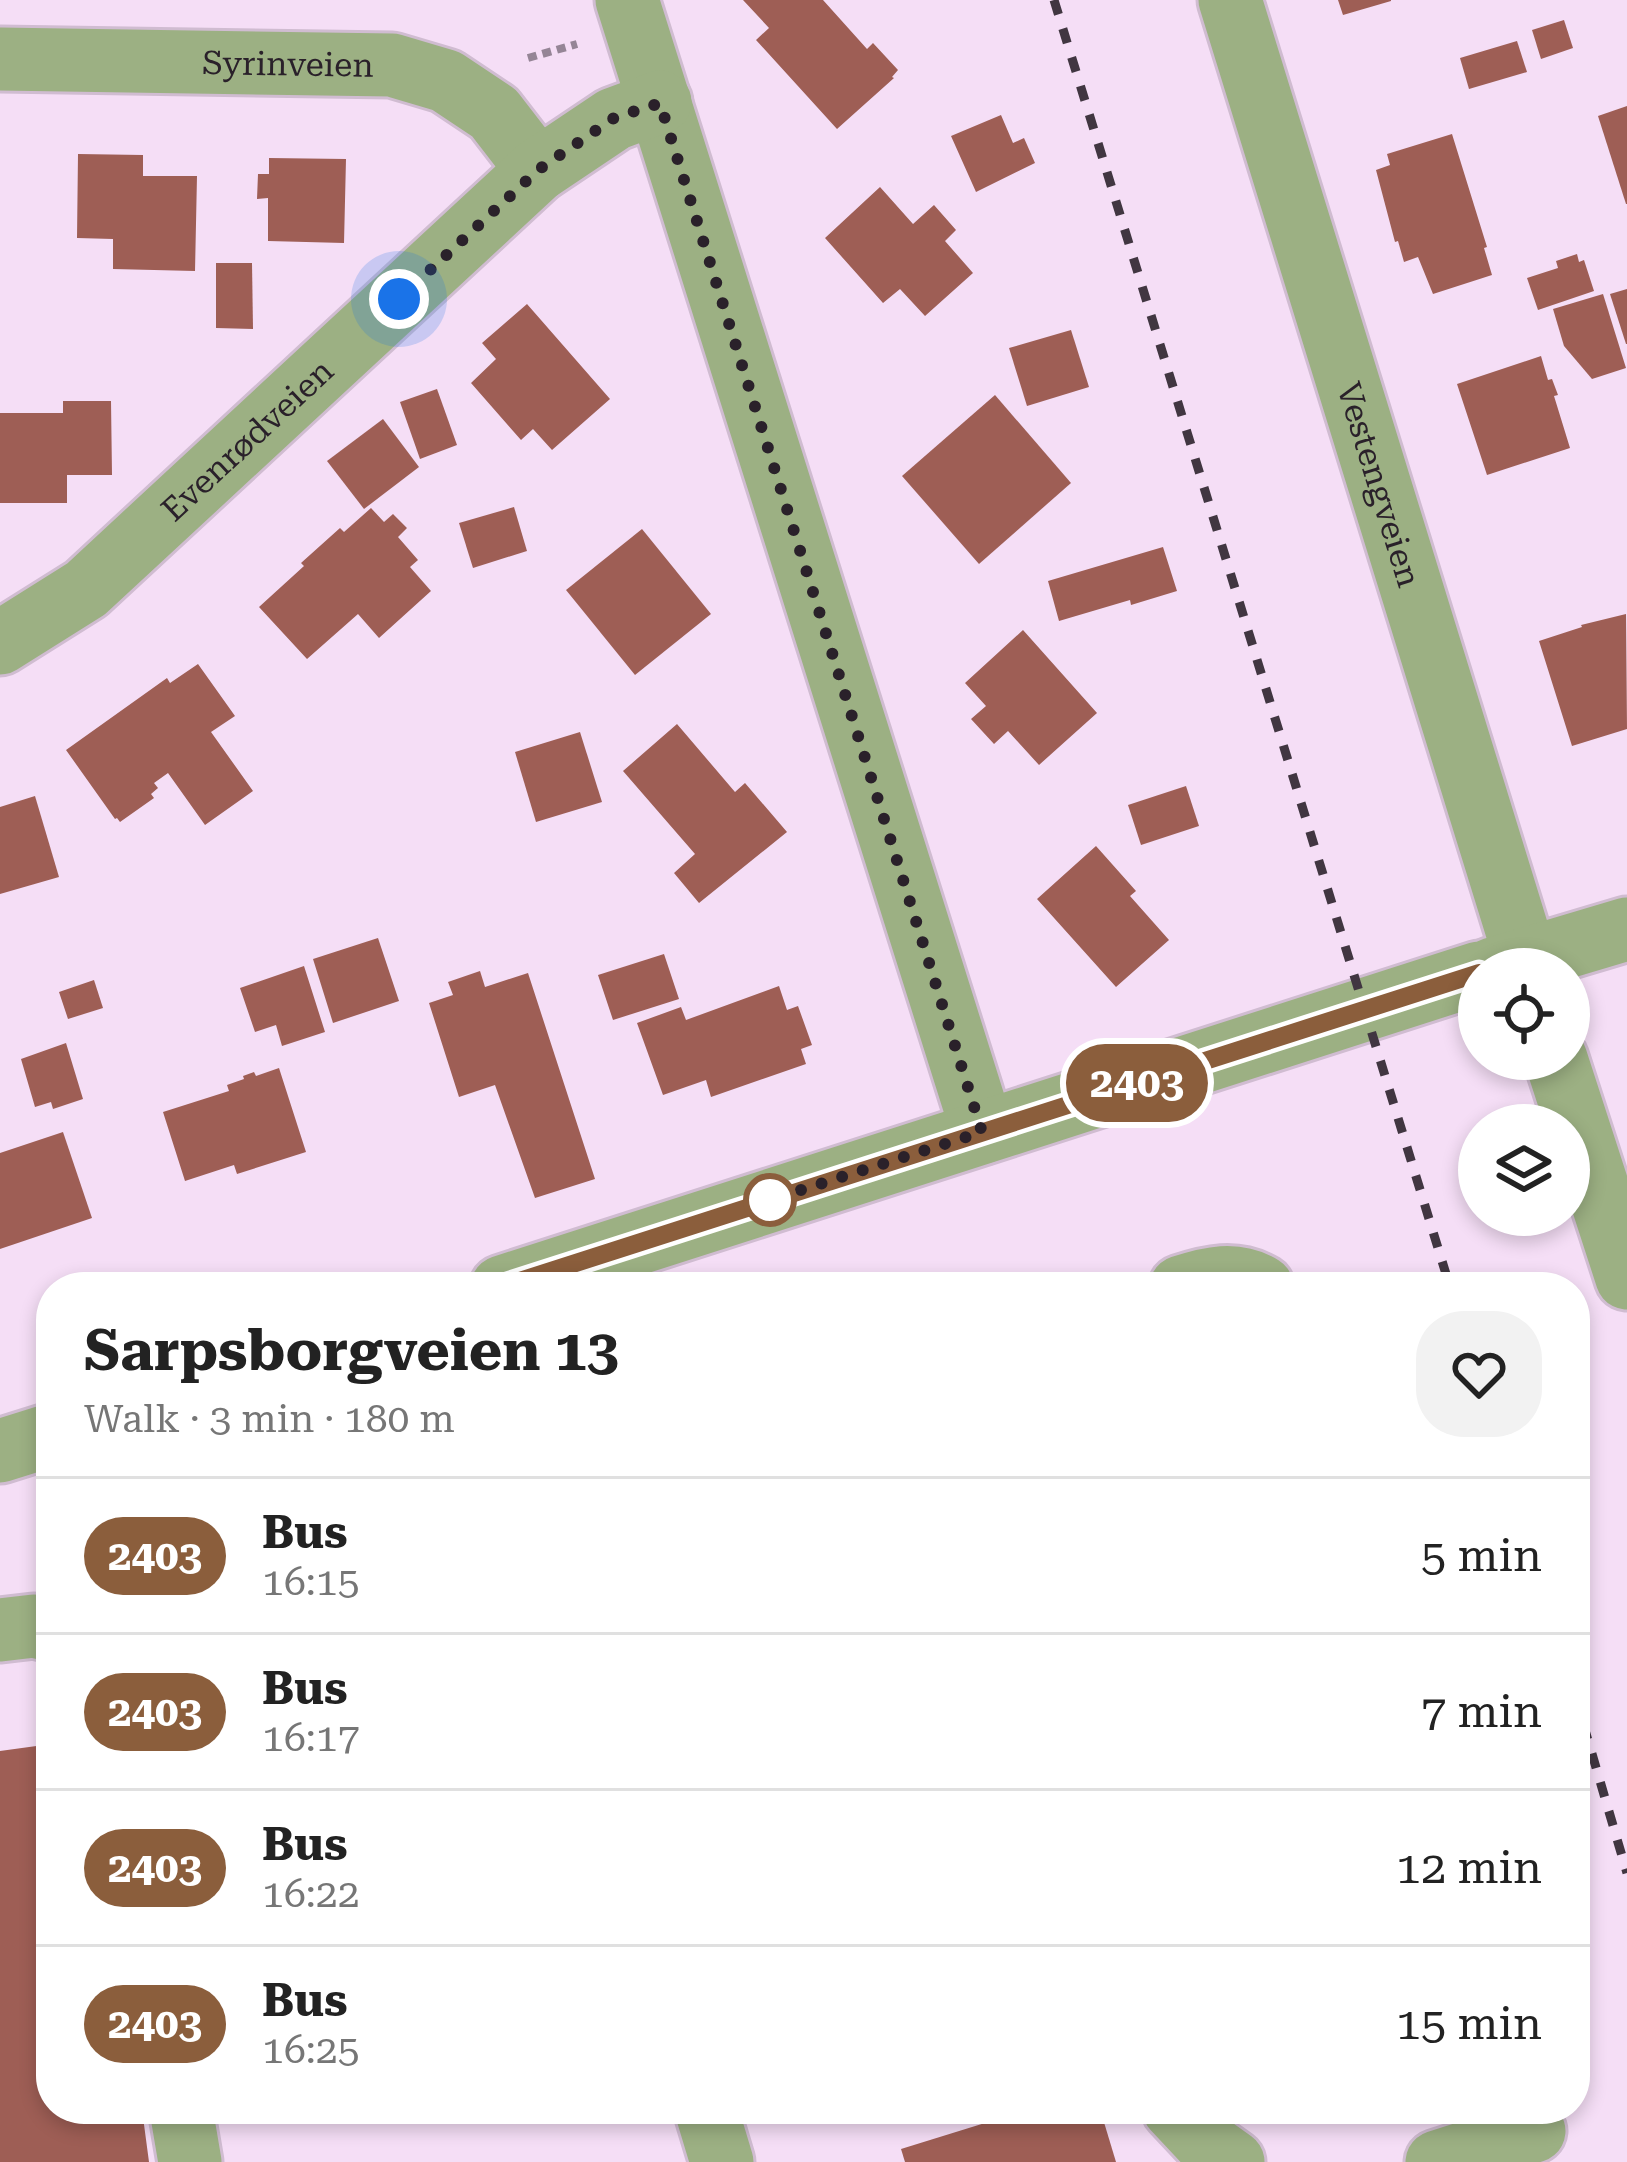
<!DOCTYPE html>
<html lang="en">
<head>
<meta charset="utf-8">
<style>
	body { margin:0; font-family:"Roboto Serif",serif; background:#f2f2f2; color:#222; height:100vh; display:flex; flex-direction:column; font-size:45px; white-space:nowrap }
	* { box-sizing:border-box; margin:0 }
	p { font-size:39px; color:#767676 }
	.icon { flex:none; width:66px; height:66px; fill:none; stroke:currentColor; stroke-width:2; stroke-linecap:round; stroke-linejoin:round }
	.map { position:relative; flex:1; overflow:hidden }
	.sheet { position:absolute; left:36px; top:1272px; width:1554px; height:852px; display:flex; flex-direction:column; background:#fff; border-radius:48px; box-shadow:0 6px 18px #0003 }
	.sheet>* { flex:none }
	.badge { padding:0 24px; border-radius:39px; font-size:42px; line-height:78px }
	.buttons { position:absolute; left:1458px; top:948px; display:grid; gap:24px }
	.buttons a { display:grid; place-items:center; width:132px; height:132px; border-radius:50%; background:#fff; box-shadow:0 6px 18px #0003; font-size:60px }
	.you { position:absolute; width:60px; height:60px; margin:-30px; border:9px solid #fff; border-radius:50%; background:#1a73e8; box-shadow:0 0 0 18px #1a73e833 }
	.map>.badge { position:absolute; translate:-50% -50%; box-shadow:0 0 0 6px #fff }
	.round { display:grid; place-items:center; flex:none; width:126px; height:126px; border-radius:48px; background:#f2f2f2 }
	.head { display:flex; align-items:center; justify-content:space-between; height:204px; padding:0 48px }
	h1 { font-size:57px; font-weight:700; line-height:90px }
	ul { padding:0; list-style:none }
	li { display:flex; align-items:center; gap:36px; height:156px; padding:0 48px; border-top:3px solid #e0e0e0 }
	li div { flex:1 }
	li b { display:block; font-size:45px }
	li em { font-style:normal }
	li .badge { min-width:132px; font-weight:700; text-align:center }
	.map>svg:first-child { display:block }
	.building { fill:#9e5e55 }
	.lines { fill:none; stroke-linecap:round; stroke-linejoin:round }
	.minor-casing { stroke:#d0bcd1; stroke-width:69 }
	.path { stroke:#958596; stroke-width:8; stroke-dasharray:9 6; stroke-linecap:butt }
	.minor { stroke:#9cb083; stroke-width:63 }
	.rail { stroke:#413641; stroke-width:9; stroke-dasharray:15 15; stroke-linecap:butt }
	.line-casing { stroke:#fff; stroke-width:27 }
	.line { stroke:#8b5e3c; stroke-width:18 }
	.walk { stroke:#2a212a; stroke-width:12; stroke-dasharray:0 21.6 }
	.stop-dot { fill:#fff; stroke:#8b5e3c; stroke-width:6 }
	.labels { text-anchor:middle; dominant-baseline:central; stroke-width:9; stroke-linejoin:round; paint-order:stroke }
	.street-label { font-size:33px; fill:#2a212a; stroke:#f5def6 }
</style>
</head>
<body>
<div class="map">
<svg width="1627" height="2162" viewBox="0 0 1627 2162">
	<rect width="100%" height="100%" fill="#f5def6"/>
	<g class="building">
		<polygon points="743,0 823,0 867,49 873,43 898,70 892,77 894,78 837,129 756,40 769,28"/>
		<polygon points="1338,0 1391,0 1391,1 1343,15"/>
		<polygon points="1564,20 1573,48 1541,59 1532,30"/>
		<polygon points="1517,41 1527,72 1469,89 1460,58"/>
		<polygon points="1627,106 1627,204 1626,204 1598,116"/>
		<polygon points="1001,115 1013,143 1024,138 1035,163 976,192 951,136"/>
		<polygon points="1452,134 1487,247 1484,248 1492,275 1433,294 1418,257 1404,262 1398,241 1395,242 1376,170 1390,165 1387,154"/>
		<polygon points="78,154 143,155 143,176 197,176 195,271 113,269 113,239 77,238"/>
		<polygon points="269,158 346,159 344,243 268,241 268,198 257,199 258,174 269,174"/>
		<polygon points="880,187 913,224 934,205 956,230 945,241 973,273 925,316 900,289 883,303 825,238"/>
		<polygon points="1577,254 1579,262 1584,260 1594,291 1538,310 1527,278 1558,268 1556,261"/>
		<polygon points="216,263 252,263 253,329 216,328"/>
		<polygon points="1627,289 1627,344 1626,344 1610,294"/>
		<polygon points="1603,294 1626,368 1592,379 1564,346 1553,309"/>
		<polygon points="527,304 610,399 552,450 533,429 521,440 471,383 496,359 482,343"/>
		<polygon points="1071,330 1089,387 1027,406 1009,348"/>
		<polygon points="1541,356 1548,380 1552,379 1558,395 1554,396 1570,448 1487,475 1457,384"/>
		<polygon points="437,389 457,445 420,459 400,402"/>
		<polygon points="995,395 1071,483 979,564 902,476"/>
		<polygon points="63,401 111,401 112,475 67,475 67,503 0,503 0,413 63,413"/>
		<polygon points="383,419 419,467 364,509 327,461"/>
		<polygon points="514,507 527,551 473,568 459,523"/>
		<polygon points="371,508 384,522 393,514 407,528 398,537 418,560 410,567 431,591 379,638 358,614 307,659 259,607 304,566 301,563 340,528 344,532"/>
		<polygon points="642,529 711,614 635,675 566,590"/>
		<polygon points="1163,547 1177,591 1131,605 1130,600 1059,621 1048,581"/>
		<polygon points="1626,614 1627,729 1572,746 1539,641 1582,627 1581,625"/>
		<polygon points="1023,630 1097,713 1039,765 1008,731 994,744 971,719 986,706 965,683"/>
		<polygon points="198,664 235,716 211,732 253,791 205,825 168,773 154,783 158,788 151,794 154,798 120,822 117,818 115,819 66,750 167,678 170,683"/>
		<polygon points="677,724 735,792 745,783 787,832 699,903 674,873 695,854 623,771"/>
		<polygon points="580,732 602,802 536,822 515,752"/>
		<polygon points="1186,786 1199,826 1141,845 1128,805"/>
		<polygon points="35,796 59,877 0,894 0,807"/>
		<polygon points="1096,846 1136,891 1130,896 1169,940 1116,987 1037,899"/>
		<polygon points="378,938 399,1001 333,1023 313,959"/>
		<polygon points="664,954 679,999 613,1020 598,975"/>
		<polygon points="304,966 325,1032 282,1046 276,1025 255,1032 240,988"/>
		<polygon points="480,971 485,987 528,973 595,1179 535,1198 495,1085 459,1097 429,1003 453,995 448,982"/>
		<polygon points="94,980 103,1008 68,1019 59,992"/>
		<polygon points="779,986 787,1010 798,1006 812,1045 801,1049 806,1064 711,1097 706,1080 663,1095 637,1023 681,1007 686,1020"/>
		<polygon points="66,1043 83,1099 53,1109 51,1102 35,1107 21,1059"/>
		<polygon points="279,1068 306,1152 237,1174 234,1165 185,1181 163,1112 229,1091 227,1085 244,1079 243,1076 254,1072 256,1076"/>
		<polygon points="63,1132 92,1218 0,1249 0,1153"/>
		<polygon points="51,1744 51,2109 153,2109 154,2116 143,2117 149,2162 0,2162 0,1751"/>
		<polygon points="1030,2109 1100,2109 1116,2162 905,2162 901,2149"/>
	</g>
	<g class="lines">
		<g class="minor-casing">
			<g id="minor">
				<polyline points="627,0 983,1132"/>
				<path id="s1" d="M 1230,0 L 1529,969"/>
				<path id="s2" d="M 0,59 L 392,65 L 446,81 L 494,113 L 538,170"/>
				<path id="s3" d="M 0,643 L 86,589 L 538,170 L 614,119 L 660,102"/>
				<polyline points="1493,969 1627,929"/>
				<polyline points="1556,1059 1627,1278"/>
				<polyline points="502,1287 1479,973"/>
				<path d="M 1181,1287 C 1209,1278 1236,1271 1262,1287"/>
				<polyline points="0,1451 51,1435"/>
				<polyline points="0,1630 34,1626 51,1630"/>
				<polyline points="181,2109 190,2162"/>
				<polyline points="706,2109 722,2162"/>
				<polyline points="1174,2109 1205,2142 1233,2162"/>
				<polyline points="1437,2162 1534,2131"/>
			</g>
		</g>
		<polyline class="path" points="528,58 577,44"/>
		<use href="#minor" class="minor"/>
		<g class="rail">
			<polyline points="1054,0 1450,1287"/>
			<polyline points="1575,1696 1627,1873"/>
		</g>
	</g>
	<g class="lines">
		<g class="line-casing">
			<polyline id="line" points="501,1287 1479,973"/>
		</g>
		<use href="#line" class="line"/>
		<polyline class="walk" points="399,299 538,170 614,118 660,103 982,1132 770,1200"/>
	</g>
	<circle class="stop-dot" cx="770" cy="1200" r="24"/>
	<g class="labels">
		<g class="street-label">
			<text stroke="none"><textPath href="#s2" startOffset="288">Syrinveien</textPath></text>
			<text stroke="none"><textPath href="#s3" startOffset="321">Evenrødveien</textPath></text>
			<text stroke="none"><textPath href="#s1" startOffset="507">Vestengveien</textPath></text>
		</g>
	</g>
</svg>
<div class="buttons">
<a><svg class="icon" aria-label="locate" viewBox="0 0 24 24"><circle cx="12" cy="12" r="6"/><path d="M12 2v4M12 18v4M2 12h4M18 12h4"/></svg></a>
<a><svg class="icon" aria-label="layers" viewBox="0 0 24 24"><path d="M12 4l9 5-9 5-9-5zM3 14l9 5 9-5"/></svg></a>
</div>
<div class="you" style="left:399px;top:299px"></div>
<b class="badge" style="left:1137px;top:1083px;background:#8b5e3c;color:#fff">2403</b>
<section class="sheet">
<div class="head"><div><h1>Sarpsborgveien 13</h1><p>Walk · 3 min · 180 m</p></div><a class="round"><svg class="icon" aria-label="heart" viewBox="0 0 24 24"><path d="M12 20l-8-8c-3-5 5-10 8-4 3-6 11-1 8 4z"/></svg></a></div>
<ul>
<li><span class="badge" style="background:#8b5e3c;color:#fff">2403</span><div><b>Bus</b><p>16:15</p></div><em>5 min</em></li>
<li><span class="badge" style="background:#8b5e3c;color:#fff">2403</span><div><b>Bus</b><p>16:17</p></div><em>7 min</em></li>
<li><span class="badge" style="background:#8b5e3c;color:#fff">2403</span><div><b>Bus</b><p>16:22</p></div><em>12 min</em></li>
<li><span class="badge" style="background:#8b5e3c;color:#fff">2403</span><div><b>Bus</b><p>16:25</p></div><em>15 min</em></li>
</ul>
</section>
</div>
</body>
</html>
